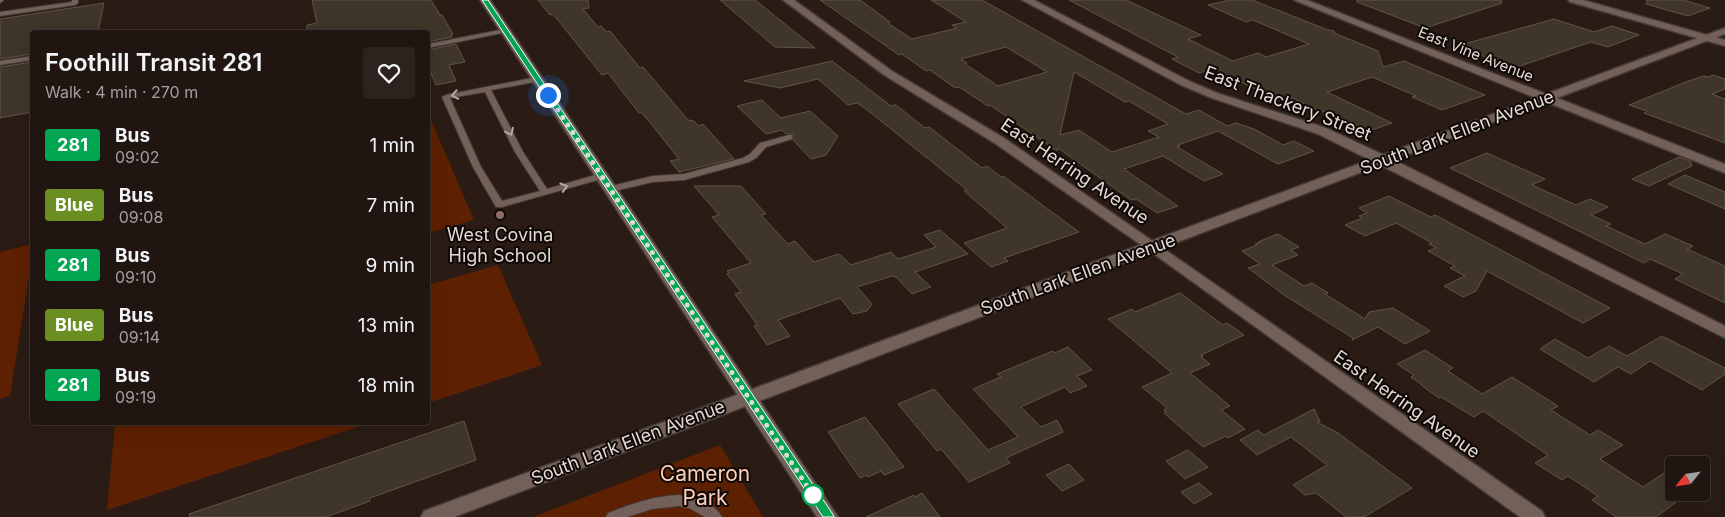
<!DOCTYPE html>
<html lang="en">
<head>
<meta charset="utf-8">
<style>
	body { margin:0; font-family:Inter,sans-serif; background:#2d221e; color:#f1f3f6; height:100vh; display:flex; flex-direction:column; font-size:19px; white-space:nowrap }
	* { box-sizing:border-box; margin:0 }
	p { font-size:16px; color:#a29f9f }
	.icon { flex:none; width:28px; height:28px; fill:none; stroke:currentColor; stroke-width:2; stroke-linecap:round; stroke-linejoin:round }
	.map { position:relative; flex:1; overflow:hidden }
	.side { position:absolute; left:30px; top:30px; width:400px; height:395px; display:flex; flex-direction:column; background:#201510; border-radius:5px; box-shadow:0 5px 20px #0002,0 0 0 1px #3d3430 }
	.side>* { flex:none }
	.badge { padding:0 10px; border-radius:4px; font-size:18px; line-height:32px }
	.needle { width:32px; rotate:240deg }
	.fabs { position:absolute; left:1665px; top:456px; display:grid; gap:10px }
	.fabs a { display:grid; place-items:center; width:45px; height:45px; border-radius:5px; background:#201510; box-shadow:0 5px 20px #0002,0 0 0 1px #3d3430; font-size:25px }
	.you { position:absolute; width:25px; height:25px; margin:-12px; border:4px solid #fff; border-radius:50%; background:#1a73e8; box-shadow:0 0 0 8px #1a73e833 }
	.map>.badge { position:absolute; translate:-50% -50%; box-shadow:0 0 0 2px #fff }
	.round { display:grid; place-items:center; flex:none; width:52px; height:52px; border-radius:5px; background:#2d221e }
	.overview { display:flex; align-items:center; justify-content:space-between; height:85px; padding:0 15px }
	h1 { font-size:24px; font-weight:600; line-height:38px }
	ul { padding:0; list-style:none }
	li { display:flex; align-items:center; gap:15px; height:60px; padding:0 15px }
	li div { flex:1 }
	li b { display:block; font-size:19px }
	li em { font-style:normal }
	li .badge { min-width:55px; font-weight:700; text-align:center }
	.map>svg:first-child { display:block }
	.green { fill:#5d2000 }
	.building { fill:#3f3529; stroke:#5f5447; fill-rule:evenodd }
	.lines { fill:none; stroke-linecap:round; stroke-linejoin:round }
	.service-casing { stroke:#443935; stroke-width:2 }
	.minor-casing { stroke:#443935; stroke-width:3 }
	.tertiary-casing { stroke:#443935; stroke-width:3 }
	.secondary-casing { stroke:#443935; stroke-width:3 }
	.service { fill:#726059; fill-rule:evenodd }
	.minor { fill:#726059; fill-rule:evenodd }
	.tertiary { fill:#726059; fill-rule:evenodd }
	.secondary { fill:#726059; fill-rule:evenodd }
	.oneway { stroke:#b6a9a3 }
	.line { fill:#00a651; stroke:#fff }
	.walk { stroke:#e3d9d5; stroke-width:5; stroke-dasharray:0 9 }
	.education-dot { fill:#8d6e63; stroke:#0e0806; stroke-width:2 }
	.stop-dot { fill:#fff; stroke:#00a651; stroke-width:2.5 }
	.labels { text-anchor:middle; dominant-baseline:central; stroke-width:4; stroke-linejoin:round; paint-order:stroke }
	.far-street-label { font-size:15px; fill:#e3d9d5; stroke:#0e0806 }
	.street-label { font-size:18px; fill:#e3d9d5; stroke:#0e0806 }
	.poi-label { font-size:18px; fill:#e3d9d5; stroke:#0e0806 }
	.near-park-label { font-size:21px; fill:#fecfba; stroke:#0e0806 }
</style>
</head>
<body>
<div class="map">
<svg width="1725" height="517" viewBox="0 0 1725 517">
	<rect width="100%" height="100%" fill="#2a1c15"/>
	<g class="green">
		<polygon points="431,120 474,220 428,233 428,121"/>
		<polygon points="32,244 32,258 10,396 0,399 0,252"/>
		<polygon points="498,265 542,365 428,403 428,285"/>
		<polygon points="115,423 115,422 369,423 107,510"/>
		<polygon points="720,445 763,517 533,517"/>
	</g>
	<g class="building">
		<polygon points="312,0 431,0 440,15 442,15 453,34 451,35 452,37 428,42 428,32 307,32 307,25 317,23"/>
		<polygon points="538,0 588,0 589,8 583,9 598,27 601,26 607,32 610,31 640,68 643,67 688,120 694,121 699,126 703,124 734,159 679,172 670,161 679,159 652,125 641,112 639,113 608,73 602,75 553,14 550,15"/>
		<polygon points="720,0 755,0 815,48 775,47"/>
		<path d="M 820,0 L 860,0 L 890,22 L 889,24 L 912,39 L 957,28 L 952,25 L 966,22 L 931,0 L 982,0 L 1186,114 L 1199,110 L 1227,126 L 1236,123 L 1254,129 L 1283,145 L 1294,141 L 1314,151 L 1278,164 L 1218,131 L 1178,145 L 1180,146 L 1177,147 L 1223,174 L 1204,181 L 1163,156 L 1124,169 L 1178,206 L 1157,213 L 1136,199 L 1131,200 L 1058,148 L 1057,151 L 990,105 L 988,106 L 959,87 L 955,88 L 930,70 L 926,71 L 902,54 L 899,55 ZM 1006,47 L 1047,72 L 998,86 L 965,64 L 967,63 L 961,59 ZM 1074,72 L 1125,102 L 1129,101 L 1168,124 L 1148,131 L 1159,137 L 1112,152 L 1079,130 L 1060,135 Z"/>
		<polygon points="1069,0 1126,0 1201,35 1188,39 1233,61 1258,53 1266,57 1309,44 1253,20 1246,22 1208,5 1230,0 1252,0 1328,30 1334,31 1334,33 1378,51 1383,67 1404,61 1485,95 1442,110 1412,97 1416,96 1372,77 1327,92 1392,123 1369,131 1326,111 1322,112 1292,98 1286,100 1278,96 1274,98 1243,83 1234,80 1229,82 1206,71 1199,73 1172,59 1178,57"/>
		<polygon points="1357,0 1501,0 1502,3 1425,28 1357,2"/>
		<polygon points="1647,0 1683,0 1710,8 1688,16 1646,4"/>
		<polygon points="104,3 98,32 32,32 32,54 0,59 0,19"/>
		<polygon points="1554,19 1594,32 1612,26 1639,35 1608,47 1591,42 1514,68 1457,46"/>
		<polygon points="456,44 465,62 449,65 456,81 436,85 428,66 428,50"/>
		<polygon points="832,61 891,106 896,105 925,128 929,127 982,168 987,166 1001,177 1003,176 1079,232 1004,258 1008,261 991,267 964,243 1007,228 964,191 967,190 866,109 857,103 848,105 818,79 780,88 744,81"/>
		<polygon points="32,62 32,112 0,118 0,67"/>
		<polygon points="1713,75 1725,79 1725,89 1712,94 1725,99 1725,143 1644,113 1647,111 1629,105 1686,82 1703,76 1708,77"/>
		<polygon points="762,100 781,118 810,111 838,136 826,155 811,159 793,140 793,134 786,134 782,130 766,134 737,106"/>
		<polygon points="1487,153 1545,179 1532,185 1576,205 1590,199 1608,207 1591,215 1611,224 1606,226 1645,244 1665,234 1693,246 1687,249 1725,266 1725,303 1675,279 1683,274 1650,259 1644,263 1450,168"/>
		<polygon points="1679,157 1690,161 1692,166 1649,186 1632,179"/>
		<polygon points="1685,175 1725,192 1725,209 1668,184"/>
		<polygon points="694,186 741,186 766,214 761,215 788,244 795,241 814,262 839,254 851,265 891,252 898,259 936,247 924,235 940,230 968,254 915,272 931,287 912,294 896,277 892,276 857,287 872,304 867,311 853,314 840,298 778,320 790,336 767,345 754,326 757,325 756,323 735,294 741,292 727,274 729,273 727,271 751,263 712,217 719,215"/>
		<polygon points="1389,196 1431,217 1435,215 1610,308 1583,323 1487,271 1476,291 1463,297 1444,286 1465,276 1450,268 1455,266 1428,251 1436,248 1429,244 1432,243 1396,223 1365,236 1345,225 1362,218 1359,216 1367,213 1359,208"/>
		<polygon points="1278,234 1299,247 1291,250 1298,255 1272,265 1304,286 1312,283 1328,293 1325,294 1365,319 1369,312 1393,308 1430,331 1405,344 1378,327 1352,340 1353,338 1284,295 1248,268 1260,264 1242,251 1257,245 1255,244 1260,243 1258,242"/>
		<polygon points="1180,293 1223,325 1227,323 1244,335 1201,355 1203,356 1201,357 1210,364 1190,373 1230,406 1221,410 1245,429 1228,438 1226,436 1203,447 1164,413 1166,412 1164,410 1167,408 1142,387 1172,373 1108,319 1132,309 1135,312"/>
		<polygon points="1662,336 1725,368 1725,374 1702,390 1650,361 1631,374 1618,367 1594,382 1540,349 1555,339 1588,358 1609,346 1627,356"/>
		<polygon points="1068,347 1092,370 1077,376 1087,386 1070,393 1065,387 1021,407 1041,427 1057,420 1063,432 1006,458 1010,463 969,482 941,449 937,451 898,404 934,389 988,450 1018,437 973,389 1001,377 997,374 1053,351 1055,353"/>
		<polygon points="1425,350 1453,368 1448,371 1482,394 1512,377 1558,406 1551,410 1590,435 1598,430 1623,445 1600,459 1643,487 1674,466 1674,492 1690,492 1656,517 1616,517 1592,500 1598,496 1568,476 1562,480 1535,463 1548,455 1483,411 1474,417 1441,397 1439,398 1421,385 1422,385 1411,377 1414,375 1397,364"/>
		<polygon points="1314,409 1320,421 1317,422 1338,433 1412,488 1364,517 1346,517 1316,493 1305,495 1293,485 1327,465 1291,437 1257,455 1240,440 1258,430 1264,435"/>
		<polygon points="865,417 904,467 884,475 881,471 868,477 867,475 860,478 828,432"/>
		<polygon points="464,421 476,460 370,498 370,501 326,517 190,517 189,514"/>
		<polygon points="1188,450 1208,467 1185,479 1166,461"/>
		<polygon points="1069,464 1084,480 1062,491 1046,475"/>
		<polygon points="1199,483 1212,494 1194,504 1181,492"/>
		<polygon points="922,493 940,517 866,517 914,495 915,497"/>
	</g>
	<g class="lines">
		<g class="service-casing">
			<g id="service">
				<polygon points="0,0 3,0 3,1 0,3"/>
				<polygon points="72,0 78,0 78,3 75,5 0,16 0,12 72,2"/>
				<polygon points="505,29 507,30 507,32 428,48 428,44"/>
				<polygon points="32,56 32,60 0,65 0,61"/>
				<path d="M 537,77 L 541,79 L 540,81 L 491,90 L 523,152 L 547,189 L 602,173 L 606,176 L 605,178 L 502,207 L 496,207 L 473,167 L 442,97 L 446,95 ZM 485,92 L 515,152 L 540,191 L 502,201 L 481,167 L 450,98 Z"/>
				<polygon points="789,135 792,135 792,139 766,147 756,158 749,162 684,180 653,182 610,192 605,189 607,187 653,176 684,174 743,158 750,154 760,143"/>
				<path d="M 679,495 C 694,498 714,502 722,517 L 705,517 L 689,508 L 679,506 L 652,509 L 627,517 L 606,517 L 608,513 C 631,504 654,496 679,495 Z"/>
			</g>
		</g>
		<g class="minor-casing">
			<g id="minor">
				<polygon points="783,0 794,0 892,71 1004,138 1542,511 1545,517 1520,517 1147,249 996,144 884,75"/>
				<polygon points="1022,0 1034,0 1189,81 1217,93 1326,128 1388,157 1725,326 1725,338 1318,134 1209,97 1181,85"/>
				<polygon points="1568,0 1583,0 1725,40 1725,46 1570,2"/>
			</g>
		</g>
		<g class="tertiary-casing">
			<polygon id="tertiary" points="1294,0 1307,0 1546,94 1725,28 1725,34 1557,98 1725,164 1725,173 1546,102 454,517 421,517 424,511 1536,98"/>
		</g>
		<g class="secondary-casing">
			<polygon id="secondary" points="480,0 490,0 838,517 817,517"/>
		</g>
		<use href="#service" class="service"/>
		<use href="#minor" class="minor"/>
		<use href="#tertiary" class="tertiary"/>
		<use href="#secondary" class="secondary"/>
	</g>
	<defs><path id="oneway-chevron" d="M-2-3.5L2.5 0L-2 3.5" fill="none" stroke-width="1.6" stroke-linecap="round" stroke-linejoin="round" transform="scale(1.25)"/></defs>
	<g class="oneway">
		<use href="#oneway-chevron" transform="translate(455 95) rotate(169)"/>
		<use href="#oneway-chevron" transform="translate(510 132) rotate(64)"/>
		<use href="#oneway-chevron" transform="translate(564 187) rotate(-16)"/>
	</g>
	<polygon class="line" points="482,0 488,0 832,513 834,517 823,517"/>
	<g class="lines">
		<polyline class="walk" points="548,95 813,495"/>
	</g>
	<circle class="education-dot" cx="500" cy="215" r="5"/>
	<circle class="stop-dot" cx="813" cy="495" r="10"/>
	<g class="labels">
		<g class="far-street-label">
			<text transform="translate(1476 54) rotate(22)">East Vine Avenue</text>
		</g>
		<g class="street-label">
			<text transform="translate(1288 103) rotate(21)">East Thackery Street</text>
			<text transform="translate(1457 132) rotate(-21)">South Lark Ellen Avenue</text>
			<text transform="translate(1075 171) rotate(34)">East Herring Avenue</text>
			<text transform="translate(1078 274) rotate(-20)">South Lark Ellen Avenue</text>
			<text transform="translate(1407 404) rotate(35)">East Herring Avenue</text>
			<text transform="translate(628 442) rotate(-21)">South Lark Ellen Avenue</text>
		</g>
		<g class="poi-label">
			<text x="500" y="234">West Covina<tspan x="500" dy="21">High School</tspan></text>
		</g>
		<g class="near-park-label">
			<text x="705" y="473">Cameron<tspan x="705" dy="24">Park</tspan></text>
		</g>
	</g>
</svg>
<div class="fabs">
<a><svg class="needle" viewBox="-14 -14 28 28"><path d="M0-13l5 13h-10z" fill="#e53935"/><path d="M0 13l5-13h-10z" fill="#a29f9f"/></svg></a>
</div>
<div class="you" style="left:548px;top:95px"></div>
<section class="side">
<div class="overview"><div><h1>Foothill Transit 281</h1><p>Walk · 4 min · 270 m</p></div><a class="round"><svg class="icon" aria-label="heart" viewBox="0 0 24 24"><path d="M12 20l-8-8c-3-5 5-10 8-4 3-6 11-1 8 4z"/></svg></a></div>
<ul>
<li><span class="badge" style="background:#00a651;color:#fff">281</span><div><b>Bus</b><p>09:02</p></div><em>1 min</em></li>
<li><span class="badge" style="background:#6b8e23;color:#fff">Blue</span><div><b>Bus</b><p>09:08</p></div><em>7 min</em></li>
<li><span class="badge" style="background:#00a651;color:#fff">281</span><div><b>Bus</b><p>09:10</p></div><em>9 min</em></li>
<li><span class="badge" style="background:#6b8e23;color:#fff">Blue</span><div><b>Bus</b><p>09:14</p></div><em>13 min</em></li>
<li><span class="badge" style="background:#00a651;color:#fff">281</span><div><b>Bus</b><p>09:19</p></div><em>18 min</em></li>
</ul>
</section>
</div>
</body>
</html>
